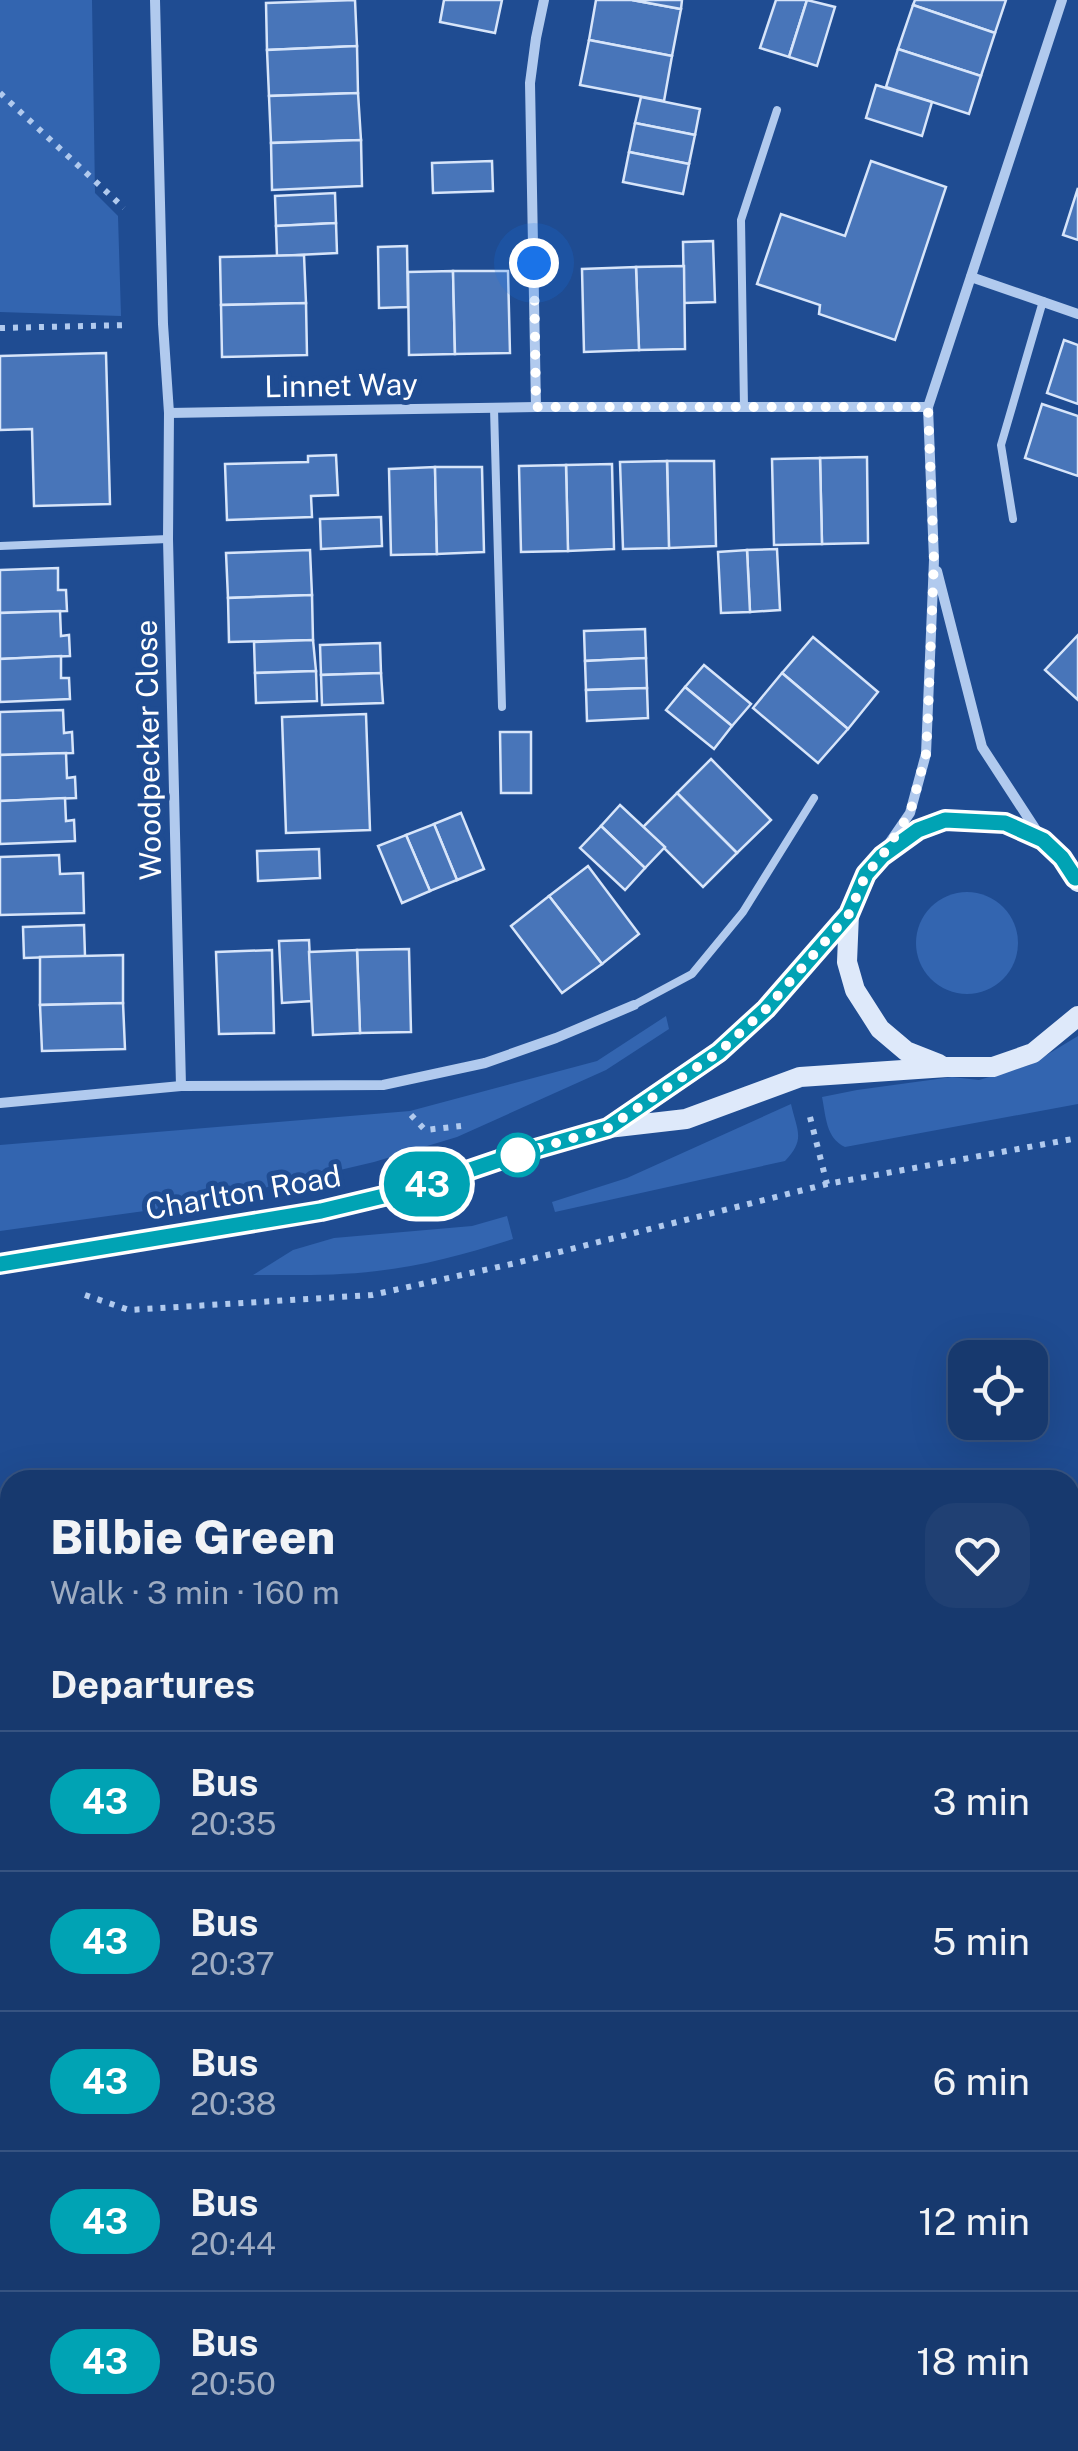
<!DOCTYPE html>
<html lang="en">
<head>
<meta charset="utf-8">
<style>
	body { margin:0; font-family:"Public Sans",sans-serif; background:#204073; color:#f1f3f6; height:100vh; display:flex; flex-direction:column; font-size:38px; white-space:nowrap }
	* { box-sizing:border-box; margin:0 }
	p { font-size:32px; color:#9eacc2 }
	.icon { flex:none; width:55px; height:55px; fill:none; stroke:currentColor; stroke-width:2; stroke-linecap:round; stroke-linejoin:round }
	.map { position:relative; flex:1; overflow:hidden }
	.drawer { position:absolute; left:0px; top:1470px; width:1080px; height:982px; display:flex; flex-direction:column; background:#17396e; border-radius:30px 30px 0 0; box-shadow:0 10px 40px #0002,0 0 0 2px #365381 }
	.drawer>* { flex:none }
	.badge { padding:0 20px; border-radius:32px; font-size:35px; line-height:65px }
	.fabs { position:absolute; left:948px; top:1340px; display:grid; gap:20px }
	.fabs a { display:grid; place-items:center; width:100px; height:100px; border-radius:20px; background:#17396e; box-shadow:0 10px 40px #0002,0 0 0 2px #365381; font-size:50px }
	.you { position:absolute; width:50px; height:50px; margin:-25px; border:8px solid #fff; border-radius:50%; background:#1a73e8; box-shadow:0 0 0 15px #1a73e833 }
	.map>.badge { position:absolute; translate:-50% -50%; box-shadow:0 0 0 5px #fff }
	h2 { padding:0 50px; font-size:38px; line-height:90px }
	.round { display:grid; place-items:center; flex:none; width:105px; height:105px; border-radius:30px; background:#204073 }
	.head { display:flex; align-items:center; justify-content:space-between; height:170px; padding:0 50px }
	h1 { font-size:48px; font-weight:800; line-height:75px }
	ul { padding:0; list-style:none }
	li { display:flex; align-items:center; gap:30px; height:140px; padding:0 50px; border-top:2px solid #365381 }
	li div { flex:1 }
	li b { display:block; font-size:38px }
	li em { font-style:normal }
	li .badge { min-width:110px; font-weight:700; text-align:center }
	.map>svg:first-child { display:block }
	.green { fill:#3365b0 }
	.building { fill:#4875b9; stroke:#d7e5fa; stroke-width:2.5 }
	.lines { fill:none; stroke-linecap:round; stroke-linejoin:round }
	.path { stroke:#b1caee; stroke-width:6; stroke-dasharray:5 8; stroke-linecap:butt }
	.lane { stroke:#b1caee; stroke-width:8 }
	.street { stroke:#b1caee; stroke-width:10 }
	.secondary { stroke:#dee9fa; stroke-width:20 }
	.line-casing { stroke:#fff; stroke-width:22 }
	.line { stroke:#00a3b4; stroke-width:15 }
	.walk { stroke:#fff; stroke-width:10; stroke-dasharray:0 18 }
	.stop-dot { fill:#fff; stroke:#00a3b4; stroke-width:5 }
	.labels { text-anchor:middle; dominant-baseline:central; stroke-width:10; stroke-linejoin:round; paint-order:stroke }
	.street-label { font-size:30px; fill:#fff; stroke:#1f4c92 }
</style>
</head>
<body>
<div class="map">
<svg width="1078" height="2451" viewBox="0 0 1078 2451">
	<rect width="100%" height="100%" fill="#1f4c92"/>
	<g class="green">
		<polygon points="0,0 92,0 95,193 118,216 121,316 0,312"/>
		<circle cx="967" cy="943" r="51"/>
		<polygon points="666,1016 669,1029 606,1070 457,1137 374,1162 195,1204 0,1231 0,1145 410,1111 597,1061"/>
		<path d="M 1078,1036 L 1078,1104 L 845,1147 C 826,1138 826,1117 822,1097 L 857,1090 L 952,1077 L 979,1080 L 1030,1065 Z"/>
		<path d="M 791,1104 C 797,1131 806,1139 785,1161 L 555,1212 L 552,1202 L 627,1178 Z"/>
		<path d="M 507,1216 L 513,1239 C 469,1253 423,1266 377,1271 C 336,1276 295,1275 253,1275 L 293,1250 L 334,1238 L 472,1226 Z"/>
	</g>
	<g class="building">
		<polygon points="355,0 357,46 267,50 266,3"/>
		<polygon points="444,0 502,0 495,33 440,22"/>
		<polygon points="596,0 632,0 681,9 672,56 589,40"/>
		<polygon points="632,0 682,0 681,9"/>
		<polygon points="776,0 807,0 789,57 760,48"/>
		<polygon points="807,0 835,7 817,66 789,57"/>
		<polygon points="915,0 1006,0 995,33 913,5"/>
		<polygon points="913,5 995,33 981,76 898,49"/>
		<polygon points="589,40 672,56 664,101 580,85"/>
		<polygon points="357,46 358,93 269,96 267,50"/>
		<polygon points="898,49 981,76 969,114 886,87"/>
		<polygon points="876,85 932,102 922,136 866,118"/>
		<polygon points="358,93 361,140 271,143 269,96"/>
		<polygon points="641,97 700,109 695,135 635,123"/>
		<polygon points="635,123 695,135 689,164 629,152"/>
		<polygon points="361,140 362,186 272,190 271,143"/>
		<polygon points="629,152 689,164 683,194 623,182"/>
		<polygon points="492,161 493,191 433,193 432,163"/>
		<polygon points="871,161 946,187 895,340 819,314 820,305 757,284 781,214 845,236"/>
		<polygon points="1078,188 1078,240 1063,235"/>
		<polygon points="335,193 336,223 276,226 275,196"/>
		<polygon points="336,223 337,253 277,256 276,226"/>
		<polygon points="713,241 715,302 684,303 683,242"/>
		<polygon points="407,246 408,307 379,308 378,247"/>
		<polygon points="304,255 306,303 221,305 220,257"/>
		<polygon points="684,266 685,349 639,350 636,267"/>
		<polygon points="636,267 639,350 584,352 582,269"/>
		<polygon points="453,271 455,354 409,355 408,272"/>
		<polygon points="453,271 508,271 510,353 455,354"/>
		<polygon points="306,303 307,355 222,357 221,305"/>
		<polygon points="1064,340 1078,345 1078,404 1047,393"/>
		<polygon points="106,353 110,504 34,506 32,429 0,430 0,356"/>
		<polygon points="1042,404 1078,416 1078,476 1025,458"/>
		<polygon points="336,455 338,495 311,496 312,517 227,520 225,464 308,462 308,456"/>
		<polygon points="867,457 868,543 822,544 820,458"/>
		<polygon points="820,458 822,544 774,545 772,459"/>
		<polygon points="667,461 714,461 716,546 669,548"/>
		<polygon points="667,461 669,548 623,549 620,462"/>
		<polygon points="612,464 614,549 568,551 566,465"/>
		<polygon points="566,465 568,551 521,552 519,466"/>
		<polygon points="435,467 437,554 391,555 389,469"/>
		<polygon points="435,467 482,467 484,552 437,554"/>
		<polygon points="381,517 382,546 321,549 320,519"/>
		<polygon points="777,549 780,610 750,612 747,550"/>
		<polygon points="310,550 312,595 228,598 226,553"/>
		<polygon points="747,550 750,612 721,613 718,552"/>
		<polygon points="58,568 58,590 66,590 67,611 0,613 0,570"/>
		<polygon points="312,595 313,640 229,642 228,598"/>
		<polygon points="60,611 61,636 69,635 70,656 0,659 0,613"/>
		<polygon points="645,629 646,658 585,661 584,631"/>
		<polygon points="1078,635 1078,700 1045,670"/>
		<polygon points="813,637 878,692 848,729 782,673"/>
		<polygon points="313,640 316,671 255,673 254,642"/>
		<polygon points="380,643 381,673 321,675 320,645"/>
		<polygon points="61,656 61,678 69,678 70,699 0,702 0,659"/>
		<polygon points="646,658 647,688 586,690 585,661"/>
		<polygon points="704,665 751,704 732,726 685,687"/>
		<polygon points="316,671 317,701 256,703 255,673"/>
		<polygon points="381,673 383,703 322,705 321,675"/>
		<polygon points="782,673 848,729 818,763 753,708"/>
		<polygon points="685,687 732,726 714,749 666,710"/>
		<polygon points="647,688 648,718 587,721 586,690"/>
		<polygon points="63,710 64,733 72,732 73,753 0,755 0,712"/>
		<polygon points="366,714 370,830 286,833 282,717"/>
		<polygon points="500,732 531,732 531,793 501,793"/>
		<polygon points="66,753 67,778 75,777 76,798 0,801 0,755"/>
		<polygon points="711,759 771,820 737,853 677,793"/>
		<polygon points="677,793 737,853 703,887 643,827"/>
		<polygon points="65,798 66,821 74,820 75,841 0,844 0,801"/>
		<polygon points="620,805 665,847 645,868 601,826"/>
		<polygon points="461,813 484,869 457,880 434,824"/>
		<polygon points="434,824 457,880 430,891 406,835"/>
		<polygon points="601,826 645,868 625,890 580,848"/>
		<polygon points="406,835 430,891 402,903 378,846"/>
		<polygon points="319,849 320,878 258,881 257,851"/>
		<polygon points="59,855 60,874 83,873 84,913 0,915 0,857"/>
		<polygon points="588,866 639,934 602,964 549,896"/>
		<polygon points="549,896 602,964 562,993 511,926"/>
		<polygon points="84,925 85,956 24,958 23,927"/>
		<polygon points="309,940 312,1001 282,1003 279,941"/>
		<polygon points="409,949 411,1032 360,1033 357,950"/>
		<polygon points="272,950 274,1033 219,1034 216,952"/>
		<polygon points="357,950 360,1033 313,1035 309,952"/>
		<polygon points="123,955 123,1003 40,1005 40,957"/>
		<polygon points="123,1003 125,1049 42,1051 40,1005"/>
	</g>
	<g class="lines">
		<g class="path">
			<polyline points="0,93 124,208"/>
			<polyline points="0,328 129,325"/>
			<polyline points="411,1115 425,1130 461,1126"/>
			<polyline points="810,1117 827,1184"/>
			<polyline points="85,1295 129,1310 372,1295 516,1263 827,1184 1078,1138"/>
		</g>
		<g class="lane">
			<polyline points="744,407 741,220 777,110"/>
			<polyline points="494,408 502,707"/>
			<polyline points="1013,519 1001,445 1043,301"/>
			<polyline points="0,546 168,539"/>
			<polyline points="634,1005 692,974 743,912 814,798"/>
		</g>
		<g class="street">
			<polyline points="155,0 163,324 169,413 536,407 928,407"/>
			<polyline points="971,277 1078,314"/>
			<polyline points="536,407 530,83 536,38 544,0"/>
			<polyline points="169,413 168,539 181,1086"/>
			<polyline points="937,571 982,747 1040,836"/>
			<polyline points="890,842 910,813 926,754 934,560 928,407 1062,0"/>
			<polyline points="0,1103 181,1086 383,1085 485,1063 556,1038 634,1005"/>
		</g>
		<g class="secondary">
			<polyline points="849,914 847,962 855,990 880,1029 906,1051 939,1064"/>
			<polyline points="610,1127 719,1052 766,1009 849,914 866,875 882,856 918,830 945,820 1005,823 1043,840 1062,858 1078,882"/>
			<polyline points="0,1264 321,1211 417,1188 511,1156 608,1128 686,1119 800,1077 947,1067 993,1067 1033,1053 1078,1016"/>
		</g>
	</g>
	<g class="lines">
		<g class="line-casing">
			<polyline id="line" points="0,1264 321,1211 417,1188 511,1156 608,1128 719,1052 766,1009 849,914 866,874 882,856 918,830 945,820 1005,823 1043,840 1062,858 1075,878"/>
		</g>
		<use href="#line" class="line"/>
		<polyline class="walk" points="518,1155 511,1156 608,1128 719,1052 766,1009 849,914 866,874 882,856 910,813 926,754 928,715 934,560 928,407 536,407 534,263"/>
	</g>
	<circle class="stop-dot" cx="518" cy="1155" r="20"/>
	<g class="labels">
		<g class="street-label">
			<text transform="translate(341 385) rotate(-1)">Linnet Way</text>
			<text transform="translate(148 750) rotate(-91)">Woodpecker Close</text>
			<text transform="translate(243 1192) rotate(-10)">Charlton Road</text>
		</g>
	</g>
</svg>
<div class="fabs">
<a><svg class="icon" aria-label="locate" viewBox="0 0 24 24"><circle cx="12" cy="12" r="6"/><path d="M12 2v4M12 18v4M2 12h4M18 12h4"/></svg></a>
</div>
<div class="you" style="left:534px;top:263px"></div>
<b class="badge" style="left:427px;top:1184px;background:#00a3b4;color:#fff">43</b>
<section class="drawer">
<div class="head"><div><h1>Bilbie Green</h1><p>Walk · 3 min · 160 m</p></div><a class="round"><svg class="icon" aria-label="heart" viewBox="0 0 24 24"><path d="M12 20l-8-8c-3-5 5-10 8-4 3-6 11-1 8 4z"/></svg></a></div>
<h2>Departures</h2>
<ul>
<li><span class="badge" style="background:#00a3b4;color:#fff">43</span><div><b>Bus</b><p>20:35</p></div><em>3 min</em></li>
<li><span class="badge" style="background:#00a3b4;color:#fff">43</span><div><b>Bus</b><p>20:37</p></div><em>5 min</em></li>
<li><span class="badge" style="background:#00a3b4;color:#fff">43</span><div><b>Bus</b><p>20:38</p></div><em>6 min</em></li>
<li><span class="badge" style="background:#00a3b4;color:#fff">43</span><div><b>Bus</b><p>20:44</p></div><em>12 min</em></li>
<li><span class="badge" style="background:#00a3b4;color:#fff">43</span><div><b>Bus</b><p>20:50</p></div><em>18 min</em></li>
</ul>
</section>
</div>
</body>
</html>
